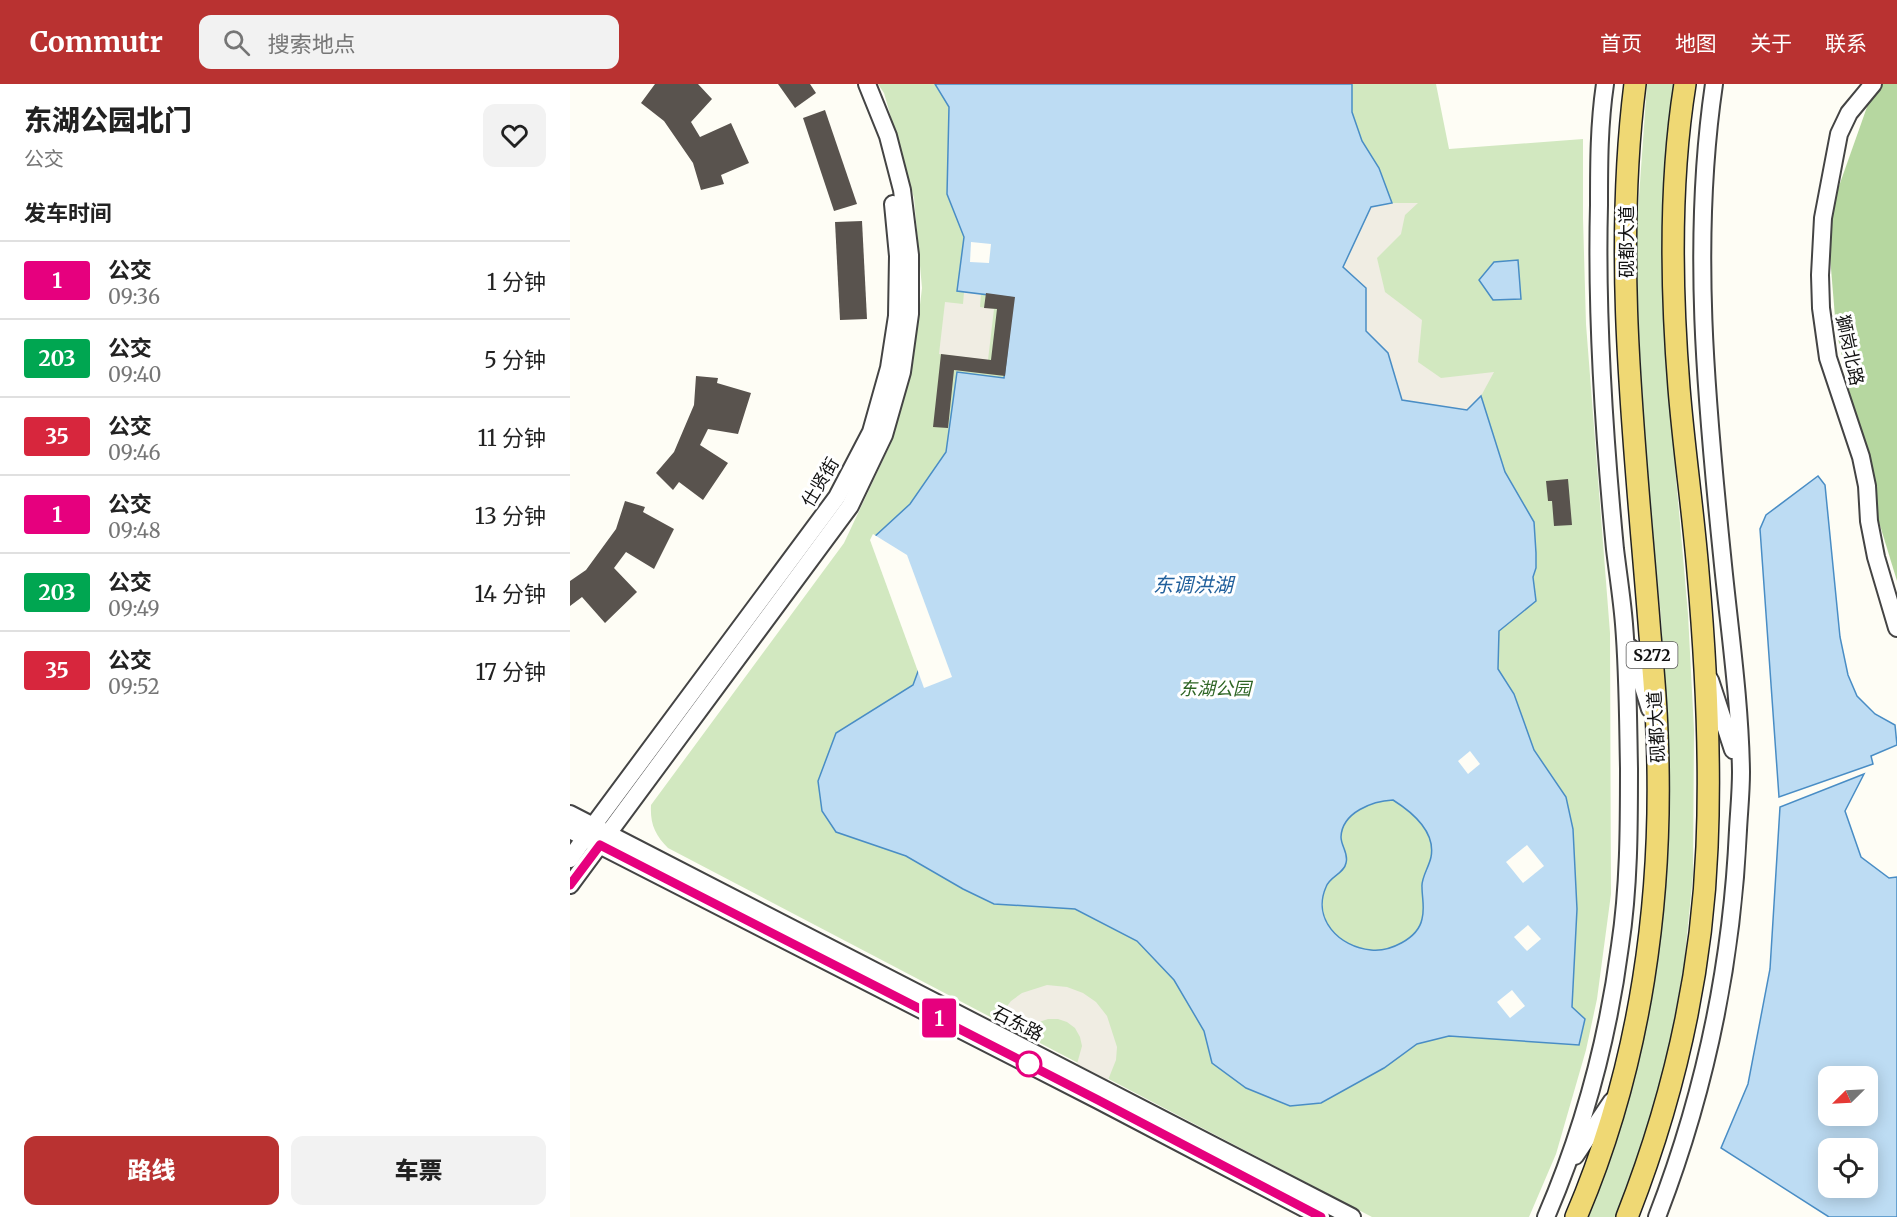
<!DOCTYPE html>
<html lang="zh">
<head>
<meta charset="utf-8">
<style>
	body { margin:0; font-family:Merriweather,"Noto Sans SC",serif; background:#f2f2f2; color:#222; height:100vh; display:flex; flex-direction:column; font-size:22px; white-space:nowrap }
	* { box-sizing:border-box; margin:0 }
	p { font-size:20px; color:#767676 }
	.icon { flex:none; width:33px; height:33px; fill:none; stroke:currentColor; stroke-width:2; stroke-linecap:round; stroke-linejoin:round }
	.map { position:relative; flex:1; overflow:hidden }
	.side { display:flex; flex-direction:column; background:#fff; width:570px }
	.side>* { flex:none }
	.badge { padding:0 12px; border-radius:4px; font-size:21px; line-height:39px }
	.needle { width:39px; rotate:246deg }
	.buttons { position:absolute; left:1248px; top:982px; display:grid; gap:12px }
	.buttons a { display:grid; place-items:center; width:60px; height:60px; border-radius:12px; background:#fff; box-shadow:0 3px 15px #0003; font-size:30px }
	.map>.badge { position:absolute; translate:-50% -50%; box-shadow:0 0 0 3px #fff }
	h2 { padding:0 24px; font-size:22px; line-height:54px }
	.round { display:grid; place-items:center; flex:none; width:63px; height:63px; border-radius:12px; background:#f2f2f2 }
	.head { display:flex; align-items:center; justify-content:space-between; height:102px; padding:0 24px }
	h1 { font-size:28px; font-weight:800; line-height:45px }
	.action { display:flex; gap:12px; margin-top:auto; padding:12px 24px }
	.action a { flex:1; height:69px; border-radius:12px; background:#b93231; color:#fff; font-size:24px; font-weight:800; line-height:69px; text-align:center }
	.action a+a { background:#f2f2f2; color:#222 }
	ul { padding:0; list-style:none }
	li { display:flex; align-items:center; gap:18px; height:78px; padding:0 24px; border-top:2px solid #e0e0e0 }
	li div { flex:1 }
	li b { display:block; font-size:22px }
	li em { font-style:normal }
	li .badge { min-width:66px; font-weight:700; text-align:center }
	header { display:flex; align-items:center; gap:36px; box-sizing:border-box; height:84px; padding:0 30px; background:#b93231; color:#fff }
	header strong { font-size:28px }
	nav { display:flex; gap:33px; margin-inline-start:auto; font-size:21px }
	.search { width:420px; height:54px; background:#f2f2f2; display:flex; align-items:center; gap:15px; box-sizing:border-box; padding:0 21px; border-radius:12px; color:#767676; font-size:22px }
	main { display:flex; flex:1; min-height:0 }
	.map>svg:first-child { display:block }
	.green { fill:#d2e8c0 }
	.forest { fill:#b6d7a0 }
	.plaza { fill:#f0ede3 }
	.water { fill:#bddcf3; stroke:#498dc5; stroke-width:1.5; fill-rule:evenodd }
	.pier { fill:#fefdf5 }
	.building { fill:#59534e }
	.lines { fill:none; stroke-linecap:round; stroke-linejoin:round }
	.minor-casing { stroke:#444; stroke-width:20 }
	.major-casing { stroke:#222; stroke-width:24 }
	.minor { stroke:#fff; stroke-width:16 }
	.major { stroke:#efd874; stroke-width:21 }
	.line-casing { stroke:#fff; stroke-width:14 }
	.line { stroke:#e6007e; stroke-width:9 }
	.stop-dot { fill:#fff; stroke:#e6007e; stroke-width:3 }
	.labels { text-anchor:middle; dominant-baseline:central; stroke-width:6; stroke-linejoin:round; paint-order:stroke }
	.shield { fill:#fff; stroke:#585858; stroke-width:1.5 }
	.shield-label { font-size:16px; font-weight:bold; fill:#111 }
	.street-label { font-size:18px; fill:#111; stroke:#fff }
	.park-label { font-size:18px; font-style:italic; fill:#2e6524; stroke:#fff }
	.water-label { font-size:20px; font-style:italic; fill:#21609c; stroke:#fff }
</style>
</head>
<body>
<header>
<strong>Commutr</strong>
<div class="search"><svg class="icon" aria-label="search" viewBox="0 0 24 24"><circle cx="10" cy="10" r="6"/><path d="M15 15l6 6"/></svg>搜索地点</div>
<nav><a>首页</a><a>地图</a><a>关于</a><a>联系</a></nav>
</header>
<main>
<section class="side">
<div class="head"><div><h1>东湖公园北门</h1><p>公交</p></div><a class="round"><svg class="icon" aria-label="heart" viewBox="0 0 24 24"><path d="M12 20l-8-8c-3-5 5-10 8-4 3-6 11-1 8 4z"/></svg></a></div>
<h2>发车时间</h2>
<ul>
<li><span class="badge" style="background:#e6007e;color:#fff">1</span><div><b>公交</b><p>09:36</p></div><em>1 分钟</em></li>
<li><span class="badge" style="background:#00a651;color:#fff">203</span><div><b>公交</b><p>09:40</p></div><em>5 分钟</em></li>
<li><span class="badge" style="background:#d7263d;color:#fff">35</span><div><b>公交</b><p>09:46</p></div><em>11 分钟</em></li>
<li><span class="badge" style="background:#e6007e;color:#fff">1</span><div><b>公交</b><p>09:48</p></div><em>13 分钟</em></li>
<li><span class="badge" style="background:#00a651;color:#fff">203</span><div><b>公交</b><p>09:49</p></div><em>14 分钟</em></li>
<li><span class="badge" style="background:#d7263d;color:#fff">35</span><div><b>公交</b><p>09:52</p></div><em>17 分钟</em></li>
</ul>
<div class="action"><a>路线</a><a>车票</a></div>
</section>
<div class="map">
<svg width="1327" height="1133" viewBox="0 0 1327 1133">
	<rect width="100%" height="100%" fill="#fefdf5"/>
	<g class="green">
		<path d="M 308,0 L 866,0 L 879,65 L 1013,55 L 1013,134 L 1016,240 L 1040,549 L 1041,810 L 1027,915 L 1016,966 L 986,1070 L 959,1133 L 802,1133 L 98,764 C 85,751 80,740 81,721 L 274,459 L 321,359 L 343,279 L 352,204 L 344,114 L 314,9 Z"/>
		<polygon points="1077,0 1105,0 1094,215 1105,382 1118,530 1124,646 1123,791 1114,881 1099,963 1079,1039 1047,1133 1018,1133 1052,1033 1070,965 1086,882 1095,793 1096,648 1091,534 1077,389 1067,219 1067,141"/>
	</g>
	<polygon class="forest" points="1310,0 1327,0 1327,497 1305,425 1266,245 1257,136 1303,6"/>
	<g class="plaza">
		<polygon points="822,119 848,119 835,131 831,150 807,174 815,208 852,236 848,278 871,294 924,288 911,312 897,326 832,316 818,269 796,247 796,204 773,184 801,123"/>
		<polygon points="394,208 411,210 410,223 424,225 418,276 369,270 375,218 393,220"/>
		<polygon points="477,901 497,903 513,909 526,918 537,932 547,963 546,976 538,996 507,980 512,962 510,953 505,944 497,938 488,935 478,935 469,938 461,944 456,953 426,937 441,917 452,909"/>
	</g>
	<g class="water">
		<path d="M 365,0 L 782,0 L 782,28 L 792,57 L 809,84 L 822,119 L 801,123 L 773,183 L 796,204 L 796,247 L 818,269 L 832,316 L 897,326 L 911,312 L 935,388 L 964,438 L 966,469 L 966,484 L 963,493 L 966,517 L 929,547 L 928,585 L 944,610 L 964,666 L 996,713 L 1003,745 L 1007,825 L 1002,923 L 1015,935 L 1009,961 L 879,952 L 847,960 L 814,984 L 751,1019 L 720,1022 L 676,1004 L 642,979 L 634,947 L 604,896 L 567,857 L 505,825 L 424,820 L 393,805 L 336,772 L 266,748 L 252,727 L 248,697 L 266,649 L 343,601 L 350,582 L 302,455 L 340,420 L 376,368 L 387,288 L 434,294 L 443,214 L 387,207 L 394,153 L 377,110 L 379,23 ZM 823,716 C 842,728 866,747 861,773 C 859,783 851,794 852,803 C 852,814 855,824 852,835 C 848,855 819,868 801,866 C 769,863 742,835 756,803 C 760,792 774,790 776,779 C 779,770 771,762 771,753 C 772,728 803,717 823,716 Z"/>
		<polygon points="948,176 951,215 923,216 909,196 924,178"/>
		<polygon points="1248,392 1255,401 1270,553 1278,591 1287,612 1305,630 1325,641 1327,661 1301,672 1303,680 1209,713 1190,445 1196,431"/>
		<path d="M 1294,690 L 1275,727 L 1291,773 L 1319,794 L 1327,793 L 1327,1133 L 1259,1133 L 1151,1064 L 1178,1000 L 1200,885 L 1210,723 ZM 1258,993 L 1298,993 L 1298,1032 L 1258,1032 ZM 1258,1065 L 1298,1065 L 1298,1104 L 1258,1104 Z"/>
	</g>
	<g class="pier">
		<polygon points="401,158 421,160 419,179 400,178"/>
		<polygon points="303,450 337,471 382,593 354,604 300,456"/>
		<polygon points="900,667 910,680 898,690 888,677"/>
		<polygon points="957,761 974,782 953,799 936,778"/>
		<polygon points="958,841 971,855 957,867 944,853"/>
		<polygon points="942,906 955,922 940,934 927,918"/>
	</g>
	<g class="building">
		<polygon points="85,0 128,0 142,15 121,38 130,53 161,39 179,79 151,91 154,100 131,106 123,79 94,37 71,19"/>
		<polygon points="208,0 240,0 246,9 225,24"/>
		<polygon points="255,26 287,120 264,127 233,34"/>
		<polygon points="292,137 297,235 270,236 265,138"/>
		<polygon points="416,209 445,213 435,292 384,286 378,344 363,343 371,270 421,276 427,225 414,224"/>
		<polygon points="126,292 148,294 147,299 181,309 168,350 138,345 130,361 158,379 133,416 109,398 103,406 86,389 104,368 124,321"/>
		<polygon points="998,395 1002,441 984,442 982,417 978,417 976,397"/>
		<polygon points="55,417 75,423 73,428 104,445 84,485 56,468 44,484 67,508 35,539 12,513 0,522 0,497 16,486 46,445"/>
	</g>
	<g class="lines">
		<g class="minor-casing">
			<g id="minor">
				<polyline points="1303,0 1279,29 1269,50 1253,134 1250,191 1251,224 1258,274 1291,373 1297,402 1299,437 1306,473 1327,544"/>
				<polyline points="1061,564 1080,625"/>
				<polyline points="1140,596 1163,666"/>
				<polyline points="0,730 782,1133"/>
				<polyline points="0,746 528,1016 751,1133"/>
				<polyline points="0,775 23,742 267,413 301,348 319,284 327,232 328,172 323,120"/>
				<polyline points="0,801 280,422 314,351 332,288 340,230 340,171 332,106 318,52 297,0"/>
				<polyline points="1005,1072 1042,1017"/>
				<path d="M 976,1133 C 1013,1047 1038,954 1050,862 C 1059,803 1059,743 1059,684 C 1058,636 1058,588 1054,540 C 1052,515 1048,490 1045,465 C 1034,351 1026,236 1029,121 C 1029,80 1029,40 1035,0"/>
				<path d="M 1087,1133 C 1135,1009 1162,879 1168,746 C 1169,727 1171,708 1171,688 C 1170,616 1159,543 1152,471 C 1136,315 1121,156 1144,0"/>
			</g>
		</g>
		<g class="major-casing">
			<g id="major">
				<path d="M 1006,1133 C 1071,981 1094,813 1087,649 C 1086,616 1083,584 1080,551 C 1066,368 1042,183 1065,0"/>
				<path d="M 1057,1133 C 1103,1016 1132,890 1137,763 C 1141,671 1136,579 1128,488 C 1123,426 1114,366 1109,304 C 1101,204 1099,99 1115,0"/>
			</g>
		</g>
		<use href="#minor" class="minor"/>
		<use href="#major" class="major"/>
	</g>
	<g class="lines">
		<g class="line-casing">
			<polyline id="line" points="0,801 30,761 528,1016 751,1133"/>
		</g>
		<use href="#line" class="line"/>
	</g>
	<circle class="stop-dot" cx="459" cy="980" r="12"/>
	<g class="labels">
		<rect class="shield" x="1056.5" y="558" width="51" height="26" rx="4.5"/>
		<g class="shield-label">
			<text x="1082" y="571">S272</text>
		</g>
		<g class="street-label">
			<text transform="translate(1056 158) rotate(-90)">砚都大道</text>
			<text transform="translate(1280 266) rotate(78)">獅岗北路</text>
			<text transform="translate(250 398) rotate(-59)">仕贤街</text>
			<text transform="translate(1086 643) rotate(-93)">砚都大道</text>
			<text transform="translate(448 939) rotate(27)">石东路</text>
		</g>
		<g class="park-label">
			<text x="645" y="604">东湖公园</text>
		</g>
		<g class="water-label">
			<text x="623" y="500">东调洪湖</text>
		</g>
	</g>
</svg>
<div class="buttons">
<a><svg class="needle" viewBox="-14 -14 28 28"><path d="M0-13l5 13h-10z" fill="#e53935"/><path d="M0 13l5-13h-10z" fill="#767676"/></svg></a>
<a><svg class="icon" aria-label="locate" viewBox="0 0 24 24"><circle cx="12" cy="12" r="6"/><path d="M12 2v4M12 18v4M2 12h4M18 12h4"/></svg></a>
</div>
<b class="badge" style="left:369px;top:934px;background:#e6007e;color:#fff">1</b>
</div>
</main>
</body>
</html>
